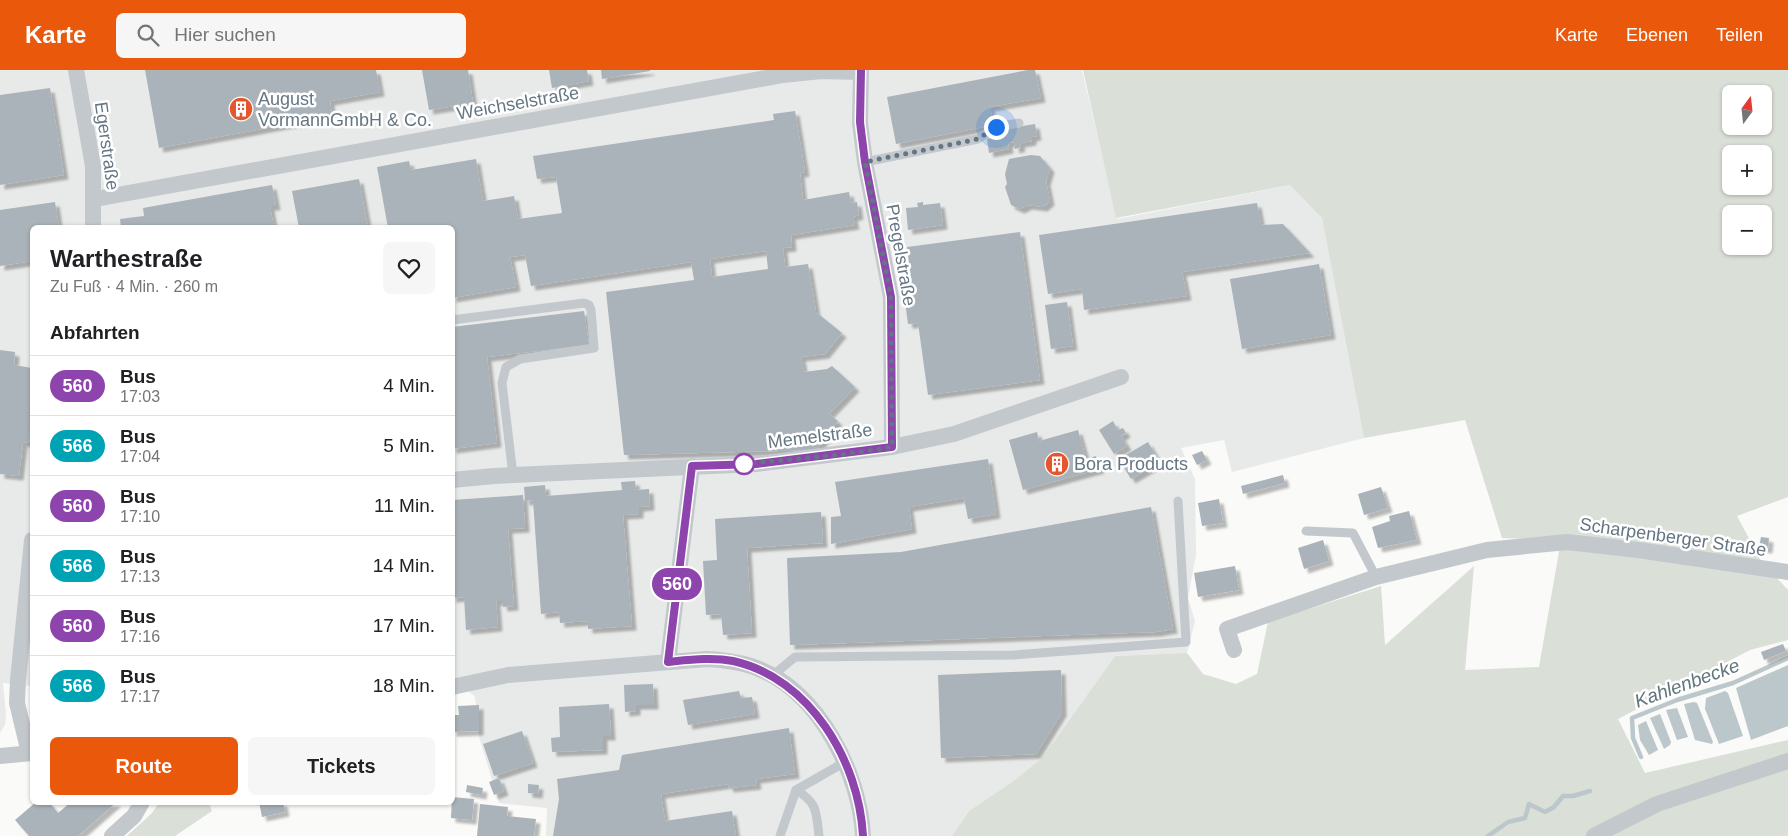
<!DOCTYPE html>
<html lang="de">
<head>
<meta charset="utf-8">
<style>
	body { margin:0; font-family:Helvetica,sans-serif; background:#f6f6f6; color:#202124; height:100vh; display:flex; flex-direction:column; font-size:19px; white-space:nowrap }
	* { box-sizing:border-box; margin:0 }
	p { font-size:16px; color:#757577 }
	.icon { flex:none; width:28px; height:28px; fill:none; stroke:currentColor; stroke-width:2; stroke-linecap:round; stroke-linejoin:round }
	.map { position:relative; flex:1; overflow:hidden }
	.side { position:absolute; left:30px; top:155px; width:425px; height:580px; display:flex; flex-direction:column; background:#fff; border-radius:8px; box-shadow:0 1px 4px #0004 }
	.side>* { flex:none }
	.badge { padding:0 10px; border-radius:16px; font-size:18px; line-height:32px }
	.needle { width:32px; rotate:15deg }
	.fabs { position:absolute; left:1722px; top:15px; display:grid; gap:10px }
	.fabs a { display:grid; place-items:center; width:50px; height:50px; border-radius:8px; background:#fff; box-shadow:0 1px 4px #0004; font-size:25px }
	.you { position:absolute; width:25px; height:25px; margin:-12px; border:4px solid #fff; border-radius:50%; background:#1a73e8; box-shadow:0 0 0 8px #1a73e833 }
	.map>.badge { position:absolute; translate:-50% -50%; box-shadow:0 0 0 2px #fff }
	h2 { padding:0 20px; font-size:19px; line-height:45px }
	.round { display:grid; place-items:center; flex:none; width:52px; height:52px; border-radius:8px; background:#f6f6f6 }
	.head { display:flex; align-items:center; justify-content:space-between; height:85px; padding:0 20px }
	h1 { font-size:24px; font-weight:700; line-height:38px }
	.cta { display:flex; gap:10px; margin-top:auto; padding:10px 20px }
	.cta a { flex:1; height:58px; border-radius:8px; background:#ea580c; color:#fff; font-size:20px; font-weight:700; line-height:58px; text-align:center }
	.cta a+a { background:#f6f6f6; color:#202124 }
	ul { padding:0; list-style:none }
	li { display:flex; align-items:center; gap:15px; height:60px; padding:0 20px; border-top:1px solid #e0e0e0 }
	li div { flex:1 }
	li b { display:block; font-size:19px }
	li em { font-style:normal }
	li .badge { min-width:55px; font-weight:700; text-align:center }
	header { display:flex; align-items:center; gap:30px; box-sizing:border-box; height:70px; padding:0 25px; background:#ea580c; color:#fff }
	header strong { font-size:24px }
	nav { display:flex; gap:28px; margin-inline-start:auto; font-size:18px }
	.search { width:350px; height:45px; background:#f6f6f6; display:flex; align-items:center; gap:12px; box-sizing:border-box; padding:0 18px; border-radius:8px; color:#757577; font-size:19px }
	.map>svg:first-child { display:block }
	.built { fill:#e8e9e9 }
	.green { fill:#dadfd7; fill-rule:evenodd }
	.water { fill:#bbc7cb }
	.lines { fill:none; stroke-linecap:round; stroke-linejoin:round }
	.stream { stroke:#bbc7cb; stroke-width:4.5 }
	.building { fill:#aab3b9; fill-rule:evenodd; filter:url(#shadow) }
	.service { stroke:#c3c8cc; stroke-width:9 }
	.minor { stroke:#c3c8cc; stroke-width:16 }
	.line-casing { stroke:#fff; stroke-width:11 }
	.line { stroke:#8e44ad; stroke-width:8 }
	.walk { stroke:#657683; stroke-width:5; stroke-dasharray:0 9 }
	.stop-dot { fill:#fff; stroke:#8e44ad; stroke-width:2.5 }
	.labels { text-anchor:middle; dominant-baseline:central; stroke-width:5; stroke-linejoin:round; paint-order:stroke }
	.poi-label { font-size:18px; fill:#657683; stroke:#fff; text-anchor:start }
	.street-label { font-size:18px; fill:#657683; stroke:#fff }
	.water-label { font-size:19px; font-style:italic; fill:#60757c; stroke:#fff }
</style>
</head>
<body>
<header>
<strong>Karte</strong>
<div class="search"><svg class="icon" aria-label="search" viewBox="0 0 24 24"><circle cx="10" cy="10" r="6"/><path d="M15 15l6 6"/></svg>Hier suchen</div>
<nav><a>Karte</a><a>Ebenen</a><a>Teilen</a></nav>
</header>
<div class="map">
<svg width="1788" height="766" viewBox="0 0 1788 766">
	<defs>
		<filter id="shadow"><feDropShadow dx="4.5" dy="4.5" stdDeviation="1" flood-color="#0004"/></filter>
	</defs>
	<rect width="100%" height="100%" fill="#fafaf8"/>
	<polygon class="built" points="0,0 1082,0 1117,149 1291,115 1322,148 1364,368 1232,402 1224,370 1181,378 1195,409 1196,485 1188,528 1195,551 1187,583 1115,586 1042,688 1012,712 969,741 952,766 546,766 547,738 499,733 479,667 475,627 453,607 452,158 32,158 32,626 31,616 3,613 6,644 5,655 0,663"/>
	<g class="green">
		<path d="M 1083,0 L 1788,0 L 1788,427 L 1737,446 L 1761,491 L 1788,520 L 1788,570 L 1750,580 L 1618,649 L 1645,703 L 1788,670 L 1788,766 L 952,766 L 969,741 L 1012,712 L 1042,688 L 1115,586 L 1187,583 L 1203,604 L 1236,614 L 1257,604 L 1268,552 L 1381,516 L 1385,575 L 1474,496 L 1465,600 L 1539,597 L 1561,470 L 1502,468 L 1465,350 L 1364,368 L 1322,148 L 1290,115 L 1116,148 ZM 1731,24 L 1764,24 L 1764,56 L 1731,56 ZM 1731,84 L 1764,84 L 1764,116 L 1731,116 ZM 1731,144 L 1764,144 L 1764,176 L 1731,176 Z"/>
		<polygon points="159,733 209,733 212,741 175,766 127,766 152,743"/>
	</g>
	<g class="water">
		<polygon points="1788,595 1788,656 1751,670 1736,618"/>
		<polygon points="1725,621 1728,623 1743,666 1719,674 1705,639 1706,628"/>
		<polygon points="1694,632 1697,633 1713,672 1712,674 1695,670 1684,634"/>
		<polygon points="1677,638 1688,667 1677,670 1666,640"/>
		<polygon points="1660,644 1671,672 1670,675 1664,679 1650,648"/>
		<polygon points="1646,651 1658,680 1649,685 1640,670 1638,655"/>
	</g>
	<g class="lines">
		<g class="stream">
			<polyline points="1641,687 1633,668 1632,648 1677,630 1733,613 1788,588"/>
			<polyline points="1488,766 1508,752 1525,748 1529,734 1545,742 1554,737 1563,726 1573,726 1590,721"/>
		</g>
	</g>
	<g class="building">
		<polygon points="145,0 376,0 380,22 330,31 332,46 159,78"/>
		<polygon points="422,0 468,0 473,33 429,40"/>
		<polygon points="549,0 587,0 589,11 552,18"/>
		<polygon points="601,0 650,0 650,1 602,9"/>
		<polygon points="1028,0 1035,0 1041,28 990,37 994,55 896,74 887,27"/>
		<polygon points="50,18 64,105 0,115 0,25"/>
		<path d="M 795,41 L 805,102 L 800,103 L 803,130 L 849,122 L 851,133 L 857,132 L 859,145 L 853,147 L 855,155 L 791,165 L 792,177 L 783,178 L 785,197 L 808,194 L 816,242 L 842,263 L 825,284 L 801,287 L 804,302 L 827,299 L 832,296 L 855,317 L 829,344 L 838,351 L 816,380 L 624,385 L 606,222 L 694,210 L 691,192 L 531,216 L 525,185 L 510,187 L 516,217 L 452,228 L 452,158 L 388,158 L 377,97 L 409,91 L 411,100 L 476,89 L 483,131 L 514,126 L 518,149 L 562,143 L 556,107 L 537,109 L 533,86 L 774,50 L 773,44 ZM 766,181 L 768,199 L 712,207 L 710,189 Z"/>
		<polygon points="1035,54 1037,66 1032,67 1032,71 1020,73 1021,77 1015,79 1014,72 1008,73 1009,79 989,83 987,69 1005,65 1004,59"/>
		<polygon points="1031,85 1040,86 1050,98 1046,111 1050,131 1043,137 1028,135 1020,139 1011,135 1005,117 1007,114 1005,104 1009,89"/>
		<polygon points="359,109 368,158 299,158 292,121"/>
		<polygon points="272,115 276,136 270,136 274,158 121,158 120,149 144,146 143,138"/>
		<polygon points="55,132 59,158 32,158 32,191 0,196 0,140"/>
		<polygon points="923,132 923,135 940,133 943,155 908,160 906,138 918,137 917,133"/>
		<polygon points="1257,133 1261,155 1283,154 1310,183 1182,202 1187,226 1084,240 1082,219 1048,224 1039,165"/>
		<polygon points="1020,162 1040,310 928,325 918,253 908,254 903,217 912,216 907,177"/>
		<polygon points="1319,194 1331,265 1242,279 1230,209"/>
		<polygon points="1067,232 1073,276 1051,279 1045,235"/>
		<polygon points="584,241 589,275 487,287 497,373 452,379 452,257"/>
		<polygon points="0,280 15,282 14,295 32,298 32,335 29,373 23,372 19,406 0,404"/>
		<polygon points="1113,351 1118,360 1123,358 1126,363 1121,366 1127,376 1114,384 1099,360"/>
		<polygon points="1078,360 1086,389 1096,386 1100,399 1023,420 1009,370 1037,362 1039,371"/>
		<polygon points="1148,372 1160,392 1131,409 1119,389"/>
		<polygon points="1202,381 1207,390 1197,395 1192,385"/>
		<polygon points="988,389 996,444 968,449 964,428 909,437 912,459 831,474 831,447 841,446 835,412"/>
		<polygon points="1283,405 1285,413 1243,424 1241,416"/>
		<polygon points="635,411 636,420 649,419 650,436 639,437 639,444 623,445 632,556 588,559 588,551 560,553 559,542 541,544 533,430 525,431 524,417 545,415 546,426 622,420 621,412"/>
		<polygon points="1381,417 1388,438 1364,445 1358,424"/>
		<polygon points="523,425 525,458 508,459 514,536 503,537 502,531 496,531 498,557 466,560 464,527 452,528 452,430"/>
		<polygon points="1219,429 1223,453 1202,456 1198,433"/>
		<polygon points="1151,437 1173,559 1156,562 790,575 787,488 901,482"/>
		<polygon points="1409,441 1417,470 1378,478 1372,457 1390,451 1389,446"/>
		<polygon points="821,442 823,473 747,478 752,563 723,565 721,544 706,545 703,491 717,490 715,449"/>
		<polygon points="1761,467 1769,468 1768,479 1759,478"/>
		<polygon points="1323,470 1329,491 1304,499 1298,478"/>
		<polygon points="1235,496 1239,520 1198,527 1194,503"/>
		<polygon points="1783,574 1786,581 1764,590 1761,582"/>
		<polygon points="1061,600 1062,642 1036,684 941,688 938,605"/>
		<polygon points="653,614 654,635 636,635 636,641 625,642 624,615"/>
		<polygon points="739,621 741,628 752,627 755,644 688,655 683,630"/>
		<polygon points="609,634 611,666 603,666 603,680 552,682 551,668 560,667 559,637"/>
		<polygon points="479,635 479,661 452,662 452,645 459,645 458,636"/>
		<polygon points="789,658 795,704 756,709 757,715 729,718 728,714 661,724 665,751 732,741 736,766 553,766 559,729 557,709 619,700 622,685"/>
		<polygon points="522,661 533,693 494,706 483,674"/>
		<polygon points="499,708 504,721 494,725 489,712"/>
		<polygon points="528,714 539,715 538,724 528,723"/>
		<polygon points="467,715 483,718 482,725 466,722"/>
		<polygon points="452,727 474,729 472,750 451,748"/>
		<polygon points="36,732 49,732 58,743 71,732 117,732 78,766 29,766 15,750"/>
		<polygon points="259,732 283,732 285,742 262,747"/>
		<polygon points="480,734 508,737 507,746 536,749 534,766 477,766"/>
	</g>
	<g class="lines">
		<g class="service">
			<polyline points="865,92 978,69 996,57 1019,53"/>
			<polyline points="452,250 584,233 589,235 591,240 594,278 520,289 506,297 502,313 513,405"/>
			<polyline points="1306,461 1353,463 1376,507"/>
			<polyline points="772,606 795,587 1014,585 1186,572 1178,431"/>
			<path d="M 796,720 C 818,733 816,742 819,766"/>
			<polyline points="780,766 796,720 845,692"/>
		</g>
		<g class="minor">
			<polyline points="76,0 93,96 93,158"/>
			<polyline points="861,0 860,53 865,92 891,227 892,377"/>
			<polyline points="95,129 783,5 821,1 860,2"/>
			<polyline points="452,410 494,406 756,394 892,377 954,364 1121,307"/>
			<polyline points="1234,580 1227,559 1376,507 1487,480 1567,472 1638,480 1788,502"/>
			<polyline points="668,592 692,396"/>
			<path d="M 452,617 L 508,605 L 707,589 C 725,590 743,592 759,599 C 820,624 860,704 863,766"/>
			<polyline points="29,683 17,633 18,610 32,470"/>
			<polyline points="0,686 32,683"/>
			<polyline points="112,766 134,746 142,732"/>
			<polyline points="1594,766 1657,734 1788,691"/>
		</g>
	</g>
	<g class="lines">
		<g class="line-casing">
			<path id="line" d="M 861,0 L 860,52 L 865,92 L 891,227 L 892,377 L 756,394 L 692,396 L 668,592 C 689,590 712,587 733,591 C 810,608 859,691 863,766"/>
		</g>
		<use href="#line" class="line"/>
		<polyline class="walk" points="744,394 740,394 840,385 892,377 891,227 865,92 978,69 996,57"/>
	</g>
	<defs>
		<g id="building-disc" transform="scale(1.25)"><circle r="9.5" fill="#e4572e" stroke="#fff"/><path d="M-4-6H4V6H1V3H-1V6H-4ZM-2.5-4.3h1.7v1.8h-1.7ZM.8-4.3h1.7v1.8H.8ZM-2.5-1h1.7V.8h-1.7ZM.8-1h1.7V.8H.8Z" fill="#fff"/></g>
	</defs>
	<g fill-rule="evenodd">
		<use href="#building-disc" x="241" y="39"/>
		<use href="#building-disc" x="1057" y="394"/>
	</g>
	<circle class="stop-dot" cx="744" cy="394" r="10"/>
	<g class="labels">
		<g class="poi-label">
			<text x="258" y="29">August<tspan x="258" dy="21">VormannGmbH &amp; Co.</tspan></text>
			<text x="1074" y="394">Bora Products</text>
		</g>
		<g class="street-label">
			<text transform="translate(518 33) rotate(-10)">Weichselstraße</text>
			<text transform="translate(107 76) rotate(82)">Egerstraße</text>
			<text transform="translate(901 185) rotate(80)">Pregelstraße</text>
			<text transform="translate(820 366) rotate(-7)">Memelstraße</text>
			<text transform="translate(1673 467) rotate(8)">Scharpenberger Straße</text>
		</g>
		<g class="water-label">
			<text transform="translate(1687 613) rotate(-20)">Kahlenbecke</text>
		</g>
	</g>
</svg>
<div class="fabs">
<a><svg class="needle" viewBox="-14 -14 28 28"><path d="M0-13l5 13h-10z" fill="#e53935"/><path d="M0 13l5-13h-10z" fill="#757577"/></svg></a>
<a>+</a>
<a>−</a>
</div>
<div class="you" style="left:996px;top:57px"></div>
<b class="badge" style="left:677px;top:514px;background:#8e44ad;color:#fff">560</b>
<section class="side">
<div class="head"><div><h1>Warthestraße</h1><p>Zu Fuß · 4 Min. · 260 m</p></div><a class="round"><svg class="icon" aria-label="heart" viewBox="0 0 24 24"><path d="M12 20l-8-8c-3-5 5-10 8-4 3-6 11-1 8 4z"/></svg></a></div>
<h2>Abfahrten</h2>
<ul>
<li><span class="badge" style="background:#8e44ad;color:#fff">560</span><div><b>Bus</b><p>17:03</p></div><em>4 Min.</em></li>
<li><span class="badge" style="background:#00a3b4;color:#fff">566</span><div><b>Bus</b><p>17:04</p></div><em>5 Min.</em></li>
<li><span class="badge" style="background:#8e44ad;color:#fff">560</span><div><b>Bus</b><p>17:10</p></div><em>11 Min.</em></li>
<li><span class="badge" style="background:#00a3b4;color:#fff">566</span><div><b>Bus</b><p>17:13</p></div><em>14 Min.</em></li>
<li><span class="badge" style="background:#8e44ad;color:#fff">560</span><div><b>Bus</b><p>17:16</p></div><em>17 Min.</em></li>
<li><span class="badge" style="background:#00a3b4;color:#fff">566</span><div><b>Bus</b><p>17:17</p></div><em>18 Min.</em></li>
</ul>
<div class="cta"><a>Route</a><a>Tickets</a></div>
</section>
</div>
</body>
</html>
